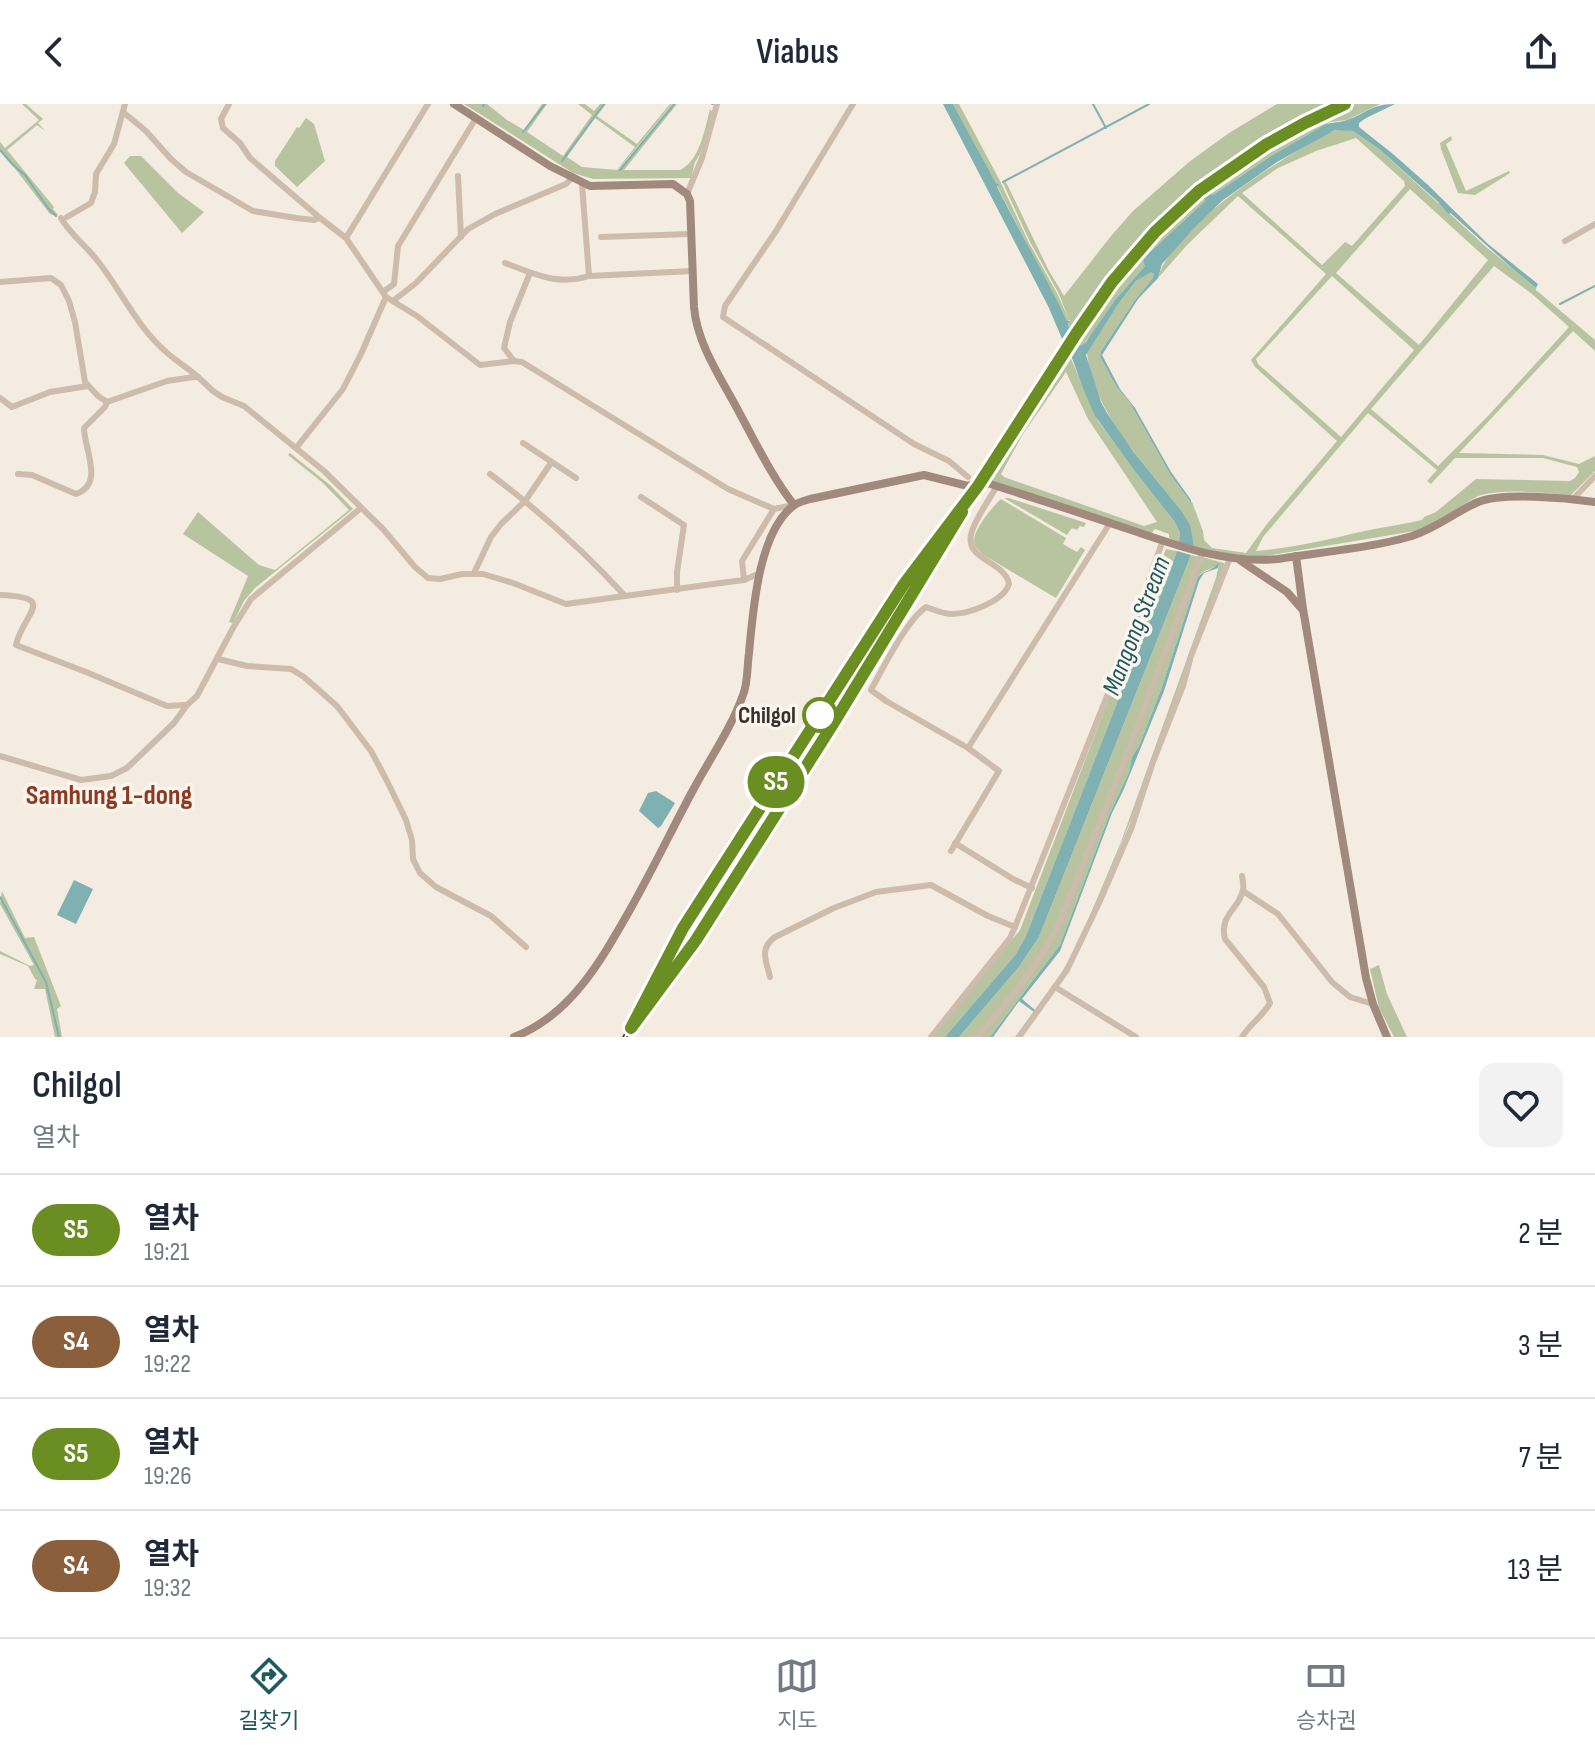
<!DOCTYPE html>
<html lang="ko">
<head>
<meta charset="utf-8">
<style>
	body { margin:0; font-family:"Sofia Sans Condensed","Noto Sans KR",sans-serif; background:#f2f2f3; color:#1f2937; height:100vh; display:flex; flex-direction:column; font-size:30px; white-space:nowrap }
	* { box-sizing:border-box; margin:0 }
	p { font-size:26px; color:#747a83 }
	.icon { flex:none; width:44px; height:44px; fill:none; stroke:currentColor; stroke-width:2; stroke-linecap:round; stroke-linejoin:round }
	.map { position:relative; height:933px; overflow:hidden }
	.details { display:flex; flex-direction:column; background:#fff; flex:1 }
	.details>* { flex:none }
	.badge { padding:0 16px; border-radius:26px; font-size:28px; line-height:52px }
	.map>.badge { position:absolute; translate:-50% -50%; box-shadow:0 0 0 4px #fff }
	.round { display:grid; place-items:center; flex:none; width:84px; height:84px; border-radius:16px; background:#f2f2f3 }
	.overview { display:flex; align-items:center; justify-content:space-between; height:136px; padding:0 32px }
	h1 { font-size:38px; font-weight:600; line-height:60px }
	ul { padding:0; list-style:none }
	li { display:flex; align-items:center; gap:24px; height:112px; padding:0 32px; border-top:2px solid #e0e1e3 }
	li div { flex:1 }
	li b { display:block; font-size:30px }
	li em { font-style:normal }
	li .badge { min-width:88px; font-weight:700; text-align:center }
	header { display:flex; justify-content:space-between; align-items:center; height:104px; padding:0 32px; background:#fff; font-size:36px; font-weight:600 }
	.tabs { display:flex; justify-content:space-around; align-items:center; height:112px; border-top:2px solid #e0e1e3; background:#fff; font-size:22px; color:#747a83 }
	.tabs a { display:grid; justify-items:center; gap:4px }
	.tabs .on { color:#1f5a5e }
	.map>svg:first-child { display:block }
	.green { fill:#b8c4a0; fill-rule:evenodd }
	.water { fill:#7fb0b2 }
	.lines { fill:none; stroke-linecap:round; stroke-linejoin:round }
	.stream { stroke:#7fb0b2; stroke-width:2 }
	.street { stroke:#cdbbac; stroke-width:6 }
	.secondary { stroke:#a18a7d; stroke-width:8 }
	.rail-casing { stroke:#3b302b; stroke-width:5 }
	.rail { stroke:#fbf5ee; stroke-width:2; stroke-dasharray:6; stroke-linecap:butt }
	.line-casing { stroke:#fff; stroke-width:18 }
	.line { stroke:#6b8e23; stroke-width:12 }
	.stop-dot { fill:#fff; stroke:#6b8e23; stroke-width:4 }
	.labels { text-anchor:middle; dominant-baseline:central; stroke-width:7; stroke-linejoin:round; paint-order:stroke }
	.stop-label { font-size:24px; font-weight:bold; fill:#3b302b; stroke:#fbf5ee; text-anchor:end }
	.water-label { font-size:26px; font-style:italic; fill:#1f5a5e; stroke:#fbf5ee }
	.quarter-label { font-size:28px; font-weight:bold; fill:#8c3b22; stroke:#fbf5ee }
</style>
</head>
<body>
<header><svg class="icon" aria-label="back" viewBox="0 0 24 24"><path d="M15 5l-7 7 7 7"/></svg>Viabus<svg class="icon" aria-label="share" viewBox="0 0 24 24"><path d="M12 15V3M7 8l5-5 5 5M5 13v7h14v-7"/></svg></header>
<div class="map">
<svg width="1595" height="933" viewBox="0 0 1595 933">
	<rect width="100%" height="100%" fill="#f4ebe1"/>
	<g class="green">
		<polygon points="22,0 26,0 43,15 38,19 45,27 37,21 7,46 54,103 53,105 58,111 56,112 50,110 0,45 0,38 5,44 39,16"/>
		<path d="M 464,0 L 487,0 L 507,16 L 524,26 L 542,0 L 547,0 L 527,28 L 563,52 L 592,11 L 578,0 L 585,0 L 594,7 L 600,0 L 603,0 L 562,57 L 605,0 L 606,0 L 597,12 L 637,40 L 670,0 L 672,0 L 619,65 L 620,66 L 675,0 L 677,0 L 624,66 L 680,66 C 700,57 705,24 710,5 L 713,9 L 700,50 L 695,58 L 691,74 L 593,75 L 573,69 ZM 595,14 L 635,43 L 617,66 L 582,63 L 567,53 Z"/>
		<path d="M 953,0 L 959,0 L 1000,77 L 1029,139 L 1058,191 L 1069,216 L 1059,190 L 1030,138 L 1003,79 L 1006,78 L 1048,165 L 1064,192 L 1111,132 L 1133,107 L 1189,58 L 1229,29 L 1277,0 L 1340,0 C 1251,37 1170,99 1110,175 C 1096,193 1084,212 1071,230 L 1068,220 L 1070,216 L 1067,217 L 997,82 L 998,79 L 996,79 Z"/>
		<path d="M 1352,0 L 1380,0 L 1347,16 L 1330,18 L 1324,21 L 1271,52 L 1216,89 L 1212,91 L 1208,88 L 1205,90 L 1205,97 L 1146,152 L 1145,162 L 1115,196 L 1093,229 L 1081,243 L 1075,235 C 1094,208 1112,181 1134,156 C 1194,86 1269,38 1352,0 Z"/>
		<polygon points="306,14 314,20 325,57 297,83 275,62 275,57 297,23 299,24"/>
		<path d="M 1340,25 L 1353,27 L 1379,45 L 1485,142 L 1536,184 L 1536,186 L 1595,236 L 1595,247 L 1573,227 L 1459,349 L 1543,351 L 1579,360 L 1595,352 L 1595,367 L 1571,391 C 1541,389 1506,384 1478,392 L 1431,420 L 1415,427 L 1260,453 L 1214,448 L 1194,442 C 1190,416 1174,399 1158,378 C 1127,339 1093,300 1087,249 L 1119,199 L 1136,177 L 1151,167 L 1154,170 L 1152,175 L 1135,196 L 1101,247 L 1100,253 L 1116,282 L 1130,299 L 1170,370 L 1190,398 L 1192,398 L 1203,427 L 1204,436 L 1212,444 L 1246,449 L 1267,420 L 1337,337 L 1255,263 L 1251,256 L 1326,170 L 1238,92 L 1187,141 L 1158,174 C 1170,128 1261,68 1302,44 C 1314,37 1326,28 1340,25 ZM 1356,34 L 1404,77 L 1405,82 L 1352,142 L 1345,138 L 1322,161 L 1242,89 L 1278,64 L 1316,47 ZM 1410,85 L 1488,156 L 1419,241 L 1336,169 ZM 1494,162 L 1532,190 L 1569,223 L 1488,312 L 1438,362 L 1371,305 ZM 1332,172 L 1414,246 L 1341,333 L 1258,260 L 1256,255 ZM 1368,309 L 1437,366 L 1427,377 L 1431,380 L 1455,354 L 1543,354 L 1577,363 L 1579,368 L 1575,374 L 1570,377 L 1476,375 L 1436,408 L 1424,413 L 1422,416 C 1402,421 1381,423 1360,428 C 1326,436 1292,444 1256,447 L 1263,433 Z"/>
		<polygon points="1451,32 1452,36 1446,40 1466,87 1509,67 1510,69 1475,91 1458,89 1441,45 1440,39"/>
		<polygon points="130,52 141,52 178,89 204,108 182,129 124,59"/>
		<path d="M 1068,248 L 1098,317 L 1174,417 L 1180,428 L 1179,438 L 1169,434 L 1169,430 L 1155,425 L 1151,430 L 989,376 L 988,374 L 996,361 ZM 1066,268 L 1088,315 L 1157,418 L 1144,422 L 1004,373 L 1001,370 L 1023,330 Z"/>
		<polygon points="290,349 330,381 353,405 255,484 244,497 233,519 229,518 248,472 183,430 198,408 259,461 275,466 349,406 323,379 288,351"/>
		<polygon points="1004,394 1009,394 1086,419 1084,423 1080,422 1077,426 1072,424 1067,431"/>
		<path d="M 1001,395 L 1066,434 L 1063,440 L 1077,448 L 1081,443 L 1085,446 L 1056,494 L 982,450 C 978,445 975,444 974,438 C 973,426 992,403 1001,395 Z"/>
		<polygon points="1166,445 1177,447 1170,468 1136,552 1026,832 1016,850 945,933 933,933 1020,826 1127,547 1130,533"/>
		<polygon points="1191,451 1200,453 1140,615 1045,847 976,933 959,933 1018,864 1039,833"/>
		<path d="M 1202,453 L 1224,459 L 1224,461 L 1132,713 L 1092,812 L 1068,861 L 1049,890 L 1017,933 L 1015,933 L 1058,875 L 1078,840 L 1121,738 L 1216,474 L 1219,460 C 1213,465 1204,465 1198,473 L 1161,586 L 1139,642 L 1132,653 L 1129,668 L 1110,709 L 1060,841 L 990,933 L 978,933 C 1009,896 1038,864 1060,821 L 1133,637 Z"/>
		<polygon points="2,787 25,834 34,833 61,902 57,905 62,933 55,933 45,885 34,885 37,876 35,875 28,862 0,850 0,847 30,862 34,861 0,800"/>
		<polygon points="1379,861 1387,890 1407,933 1394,933 1379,904 1370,865"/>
	</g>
	<g class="water">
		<path d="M 943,0 L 953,0 L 996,79 L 999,80 L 997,83 C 1020,128 1045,171 1067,217 L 1070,217 L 1068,220 L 1071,230 L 1081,242 L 1086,238 L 1115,196 L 1145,162 L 1143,156 L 1146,152 L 1205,97 L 1205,89 L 1208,87 L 1212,91 L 1216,89 L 1271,52 L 1324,21 C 1331,18 1336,19 1344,17 C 1365,11 1370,0 1395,0 L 1366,14 L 1359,19 L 1359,23 L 1393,50 L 1428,81 L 1488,140 L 1538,180 L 1536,184 L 1513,165 L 1379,45 L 1353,27 L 1335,26 L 1277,58 L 1223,96 L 1195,123 L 1162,160 L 1158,174 L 1138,195 L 1102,251 L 1120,285 L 1135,304 L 1171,368 L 1191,396 L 1191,399 L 1170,370 L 1130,299 L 1116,282 L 1100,253 L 1101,247 L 1135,196 L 1152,175 L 1154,170 L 1151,168 L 1136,177 L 1119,199 L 1086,251 L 1101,298 L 1107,309 L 1133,347 L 1182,408 L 1190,421 L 1194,442 L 1179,438 L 1180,428 L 1174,417 L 1132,363 L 1095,312 L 1083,284 L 1072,254 L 1066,244 L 1048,202 Z"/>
		<polygon points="1177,447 1191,451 1039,833 1018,864 959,933 945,933 1016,850 1026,832 1136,551 1170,468"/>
		<path d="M 1218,459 L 1219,460 L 1218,464 L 1204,469 L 1199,477 L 1164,587 L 1123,687 L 1112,709 L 1060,847 L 1022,895 L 1035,906 L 1034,908 L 1019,897 L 993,933 L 990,933 L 1060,841 L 1110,709 L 1129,668 L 1132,653 L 1139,642 L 1161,586 L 1198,473 C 1204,466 1213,467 1218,459 Z"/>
		<polygon points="656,687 675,699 661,722 658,724 639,707 648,689"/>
		<polygon points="74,776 93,785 76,820 57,811"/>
	</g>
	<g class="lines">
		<g class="stream">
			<polyline points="712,0 713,0"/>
			<polyline points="1093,0 1106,24"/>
			<polyline points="483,2 484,0"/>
			<polyline points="523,28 545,0"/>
			<polyline points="0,46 13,61 25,71 48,104 56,112"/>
			<polyline points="562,57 604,0"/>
			<polyline points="620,66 674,0"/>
			<polyline points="1003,78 1149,0"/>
			<polyline points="1440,99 1449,109"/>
			<polyline points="1560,200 1595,182"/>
			<polyline points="0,793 46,878 59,933"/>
		</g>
		<g class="street">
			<polyline points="229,0 221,15 223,24 240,39 250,54 320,114 346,134 386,193 417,212 480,261 514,257 522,258 728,385 774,405"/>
			<polyline points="853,0 776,127 725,202 723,213 914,340 949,357 968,373"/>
			<polyline points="123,8 146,27 171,55 186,68 253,107 296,114 314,116 319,114"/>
			<polyline points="458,72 461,133"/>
			<polyline points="582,80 589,172 693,167"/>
			<polyline points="687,90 702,54 717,0"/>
			<polyline points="67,113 91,99 95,88 96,70 114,40 125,0"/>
			<path d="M 61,114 C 70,130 86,142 97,156 C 120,185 136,221 164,246 C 174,256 187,263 198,273"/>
			<polyline points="601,133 691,130"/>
			<polyline points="346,134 428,0"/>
			<polyline points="1565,137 1595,120"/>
			<path d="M 505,159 C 535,170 557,182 589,172"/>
			<polyline points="0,178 51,174 61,181 69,197 75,218 85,278 98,292 107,298"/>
			<polyline points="383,188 394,180 398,142 476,14"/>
			<polyline points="393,197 416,179 468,125 495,110 566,80 572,74"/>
			<polyline points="514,257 504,244 510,218 530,169"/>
			<polyline points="0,294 12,303 50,288 88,282"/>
			<polyline points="523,339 576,374"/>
			<polyline points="296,344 343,285 361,250 386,193"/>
			<path d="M 18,370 L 32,371 L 76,390 C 105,380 84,345 84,324 L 105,303 L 107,298 L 167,277 L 194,273 L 198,273 L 213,287 L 222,293 L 244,302 L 324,367 L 383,425 L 415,463 L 428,474 L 440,475 L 462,470 L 483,470 L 513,479 L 566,500 L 721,479 L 744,476 L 760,469"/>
			<path d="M 490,370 C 538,406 584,447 625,492"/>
			<polyline points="641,393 684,421 677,468 677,486"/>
			<polyline points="1573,395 1595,372"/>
			<polyline points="474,469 491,433 501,420 525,397 551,359"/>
			<polyline points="744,476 742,457 774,405 794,401"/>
			<path d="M 0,491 C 59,493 23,509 16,541 L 86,568 L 167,602 L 186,601"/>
			<polyline points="218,555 247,562 291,565 304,573 337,602 371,647 386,675 406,716 412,736 413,755 420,769 436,783 491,812 526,843"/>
			<polyline points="968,644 1110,419"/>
			<polyline points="0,652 81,676 111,672 127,664 174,619 187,601 197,592 233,524 251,495 361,404"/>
			<polyline points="955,739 1013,775 1032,784"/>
			<path d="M 951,747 L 999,667 L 968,644 L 886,597 L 871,586 C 883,564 907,516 926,503 C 935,506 943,510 952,510 C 969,510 1004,497 1009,480 C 1005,456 962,457 972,427 C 977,412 989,396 997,382"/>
			<polyline points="1243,787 1278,810 1332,878 1350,893 1373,900"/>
			<path d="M 770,873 C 766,856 759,845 775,833 L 834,804 L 876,788 L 931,781 L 988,812 L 1015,823"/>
			<polyline points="1055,883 1136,933"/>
			<polyline points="931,933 1010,834 1015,823 1113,577 1163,436"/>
			<path d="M 977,933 C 1008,897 1038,863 1059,820 L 1132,637 L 1202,449"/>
			<polyline points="1019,933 1067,866 1099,799 1131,725 1153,658 1183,582 1191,552 1230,454"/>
			<path d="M 1242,933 C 1250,920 1263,912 1270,899 L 1264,883 L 1225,835 C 1219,810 1239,806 1243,786 C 1244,781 1243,777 1242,772"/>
		</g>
		<g class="secondary">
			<path d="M 454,0 L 550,62 L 590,82 L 673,80 L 687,90 L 690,97 L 694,203 C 697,241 723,277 740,310 C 757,341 772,373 794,401"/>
			<polyline points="1296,452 1303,505 1366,874 1373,900 1387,933"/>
			<polyline points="1241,457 1287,488 1302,505"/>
			<path d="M 514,933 C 569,912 599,860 627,811 C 650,771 670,729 692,688 C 709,656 731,625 743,591 C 748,579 747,563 749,549 C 753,508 758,429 793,402 C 798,398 804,397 810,395 L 924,371 L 968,382 L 981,377 C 1028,392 1075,407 1122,423 C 1174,440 1223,460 1278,455 C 1321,448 1371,444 1412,432 C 1437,424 1455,408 1478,398 C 1503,388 1567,394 1595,398"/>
		</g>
		<g class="rail-casing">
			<g id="rail">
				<polyline points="662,882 696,836 833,620 928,464"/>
				<polyline points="625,933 683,824 904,480 978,382 1076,230 1112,178 1155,128 1199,87 1267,40 1305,19 1345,0"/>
			</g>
		</g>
		<use href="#rail" class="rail"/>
	</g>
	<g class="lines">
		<g class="line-casing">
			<polyline id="line" points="962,408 833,620 696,836 631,924 683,824 904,480 978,382 1076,230 1112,178 1155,128 1199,87 1267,40 1305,19 1345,0"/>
		</g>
		<use href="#line" class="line"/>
	</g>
	<circle class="stop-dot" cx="820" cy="611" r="16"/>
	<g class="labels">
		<g class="stop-label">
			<text x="796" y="611">Chilgol</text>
		</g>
		<g class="water-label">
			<text transform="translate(1137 522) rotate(-69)">Mangong Stream</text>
		</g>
		<g class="quarter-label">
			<text x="109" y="691">Samhung 1-dong</text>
		</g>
	</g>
</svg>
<b class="badge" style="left:776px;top:678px;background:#6b8e23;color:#fff">S5</b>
</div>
<section class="details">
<div class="overview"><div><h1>Chilgol</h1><p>열차</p></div><a class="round"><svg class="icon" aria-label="heart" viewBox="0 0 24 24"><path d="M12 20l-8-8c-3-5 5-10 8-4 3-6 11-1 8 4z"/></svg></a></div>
<ul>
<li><span class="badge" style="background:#6b8e23;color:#fff">S5</span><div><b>열차</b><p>19:21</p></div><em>2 분</em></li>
<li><span class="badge" style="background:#8b5e3c;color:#fff">S4</span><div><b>열차</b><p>19:22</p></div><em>3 분</em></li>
<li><span class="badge" style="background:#6b8e23;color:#fff">S5</span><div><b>열차</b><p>19:26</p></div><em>7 분</em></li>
<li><span class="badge" style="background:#8b5e3c;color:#fff">S4</span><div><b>열차</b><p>19:32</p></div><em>13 분</em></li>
</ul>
</section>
<nav class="tabs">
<a class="on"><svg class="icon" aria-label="directions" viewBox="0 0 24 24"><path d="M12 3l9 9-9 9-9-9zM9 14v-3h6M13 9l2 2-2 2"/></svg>길찾기</a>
<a><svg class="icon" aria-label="map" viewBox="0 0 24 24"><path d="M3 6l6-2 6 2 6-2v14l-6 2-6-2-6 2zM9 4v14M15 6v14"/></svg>지도</a>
<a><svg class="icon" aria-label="tickets" viewBox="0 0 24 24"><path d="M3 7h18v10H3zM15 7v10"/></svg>승차권</a>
</nav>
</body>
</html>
